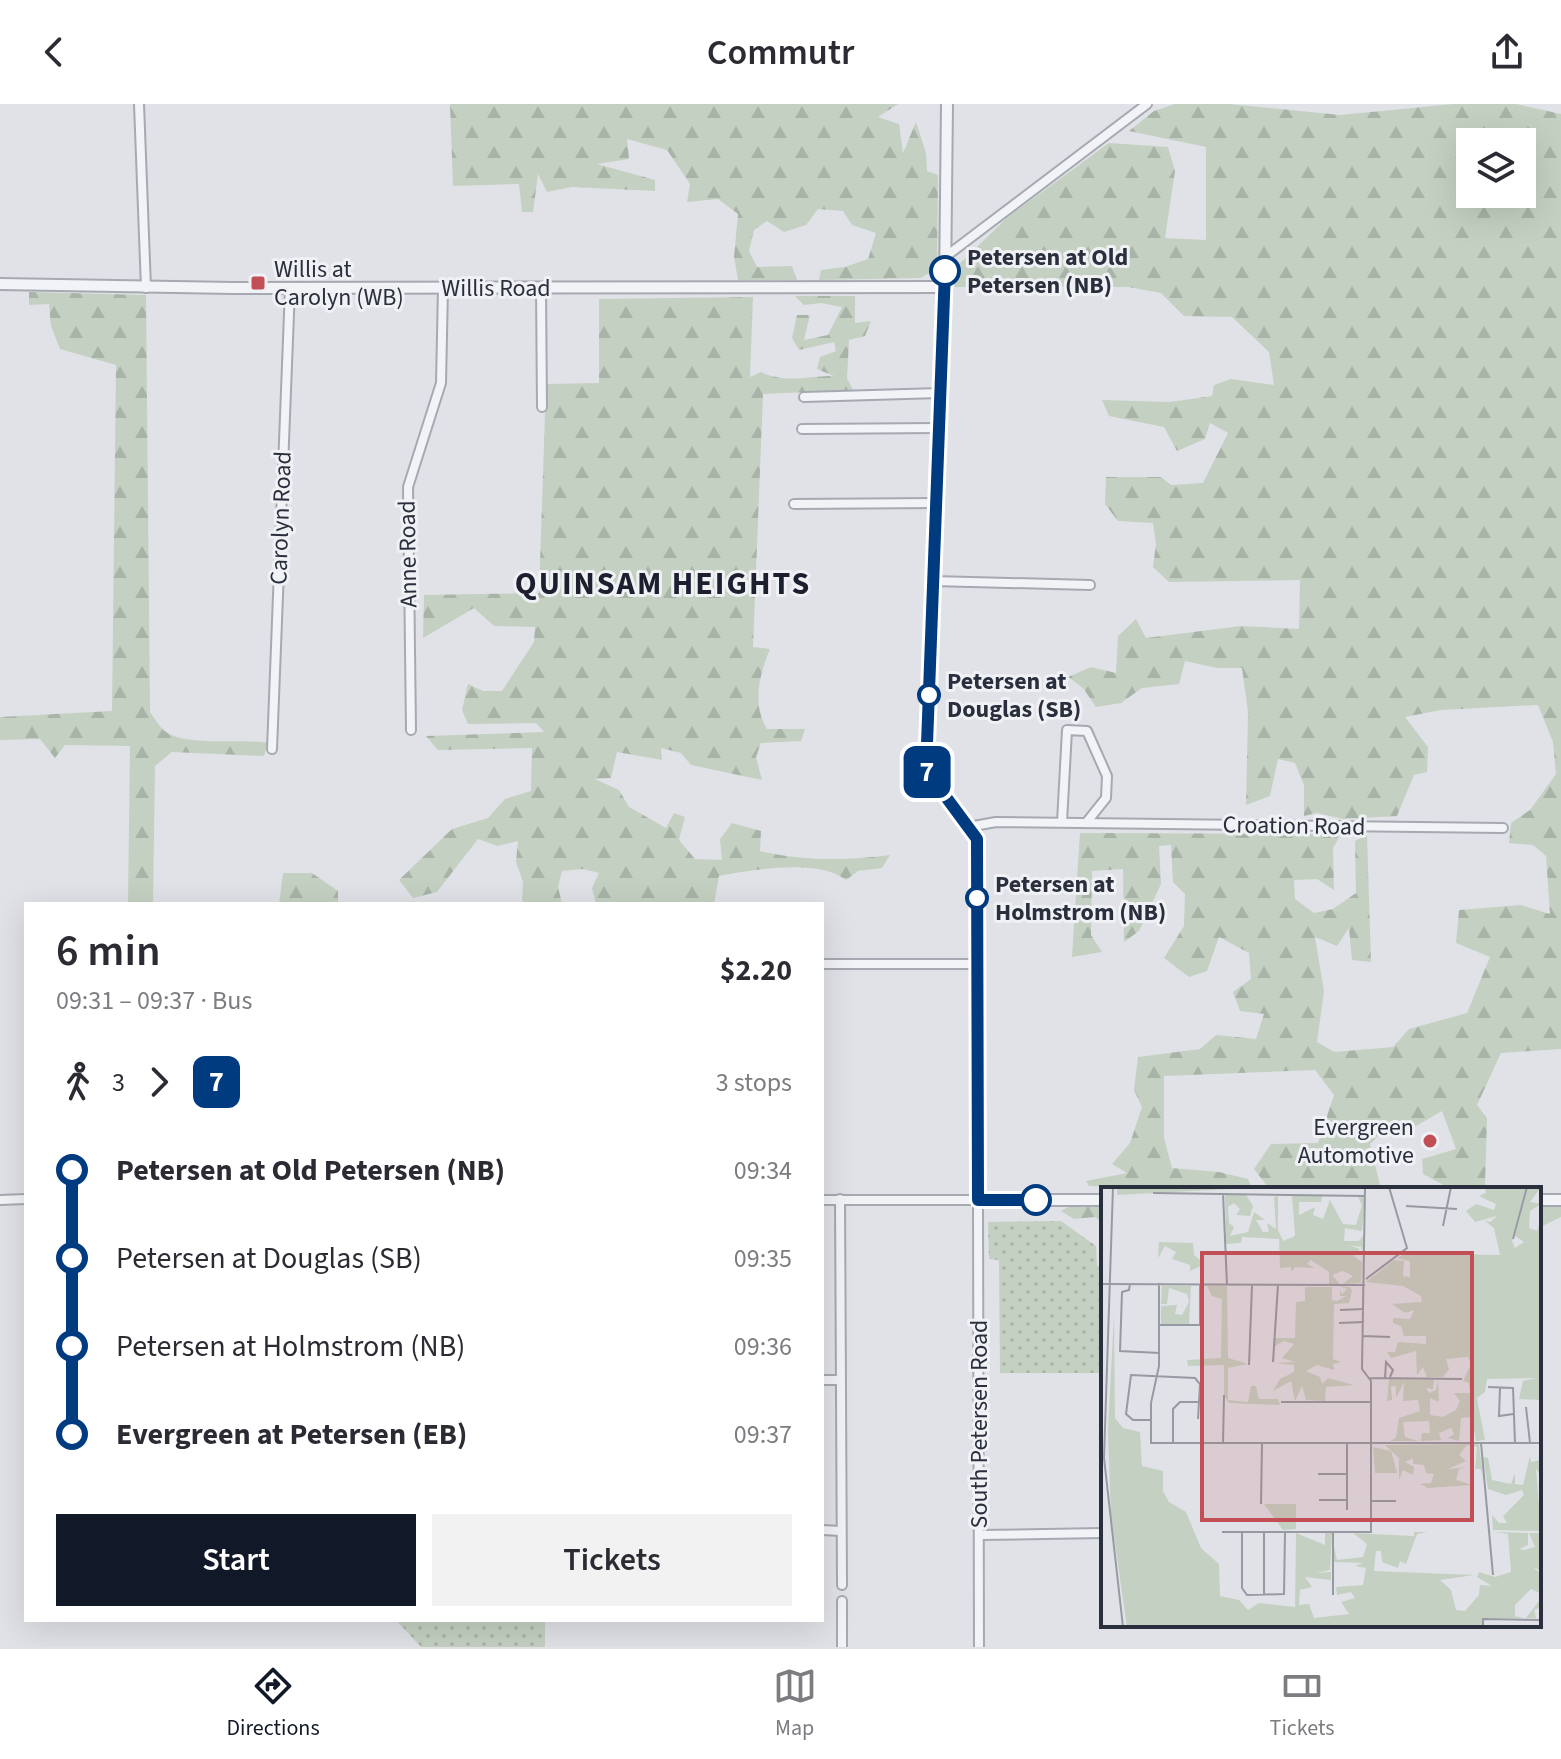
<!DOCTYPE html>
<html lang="en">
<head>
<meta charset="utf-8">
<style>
	body { margin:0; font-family:"Source Sans 3",sans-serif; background:#f2f2f3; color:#2b2b33; height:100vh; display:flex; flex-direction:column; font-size:30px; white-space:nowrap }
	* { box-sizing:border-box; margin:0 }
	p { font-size:26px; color:#7c7c81 }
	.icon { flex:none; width:44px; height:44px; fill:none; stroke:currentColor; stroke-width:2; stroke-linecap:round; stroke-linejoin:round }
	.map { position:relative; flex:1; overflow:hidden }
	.sheet { position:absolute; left:24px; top:798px; width:800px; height:720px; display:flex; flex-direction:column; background:#fff; border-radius:0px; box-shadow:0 8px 32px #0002 }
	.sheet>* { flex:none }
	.badge { padding:0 16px; border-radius:12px; font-size:28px; line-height:52px }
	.tools { position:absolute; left:1456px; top:24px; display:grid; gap:16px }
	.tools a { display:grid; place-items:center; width:80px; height:80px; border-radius:0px; background:#fff; box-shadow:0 8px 32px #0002; font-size:40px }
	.map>.badge { position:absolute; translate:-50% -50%; box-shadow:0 0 0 4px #fff }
	.legs { display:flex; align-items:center; gap:12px; height:88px; padding:0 32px; font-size:26px }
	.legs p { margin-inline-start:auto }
	.overview { display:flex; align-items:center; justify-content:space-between; height:136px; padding:0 32px }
	h1 { font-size:44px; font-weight:600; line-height:60px }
	.cta { display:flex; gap:16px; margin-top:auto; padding:16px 32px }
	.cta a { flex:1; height:92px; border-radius:0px; background:#111827; color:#fff; font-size:32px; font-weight:600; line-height:92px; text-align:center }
	.cta a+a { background:#f2f2f3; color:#2b2b33 }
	ul { padding:0 32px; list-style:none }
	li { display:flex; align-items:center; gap:28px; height:88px; font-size:30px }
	li i { display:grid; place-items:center; width:12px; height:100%; margin:0 10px; background:currentColor }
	li i::after { content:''; width:20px; height:20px; margin:-10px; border:6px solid; border-radius:50%; background:#fff }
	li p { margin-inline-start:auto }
	li:first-child i { background:linear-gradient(#0000 50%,currentColor 0) }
	li:last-child i { background:linear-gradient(currentColor 50%,#0000 0) }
	header { display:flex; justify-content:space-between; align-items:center; height:104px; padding:0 32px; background:#fff; font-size:36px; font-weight:600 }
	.tabs { display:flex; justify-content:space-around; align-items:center; height:112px; border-top:2px solid #e1e1e2; background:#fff; font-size:22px; color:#7c7c81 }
	.tabs a { display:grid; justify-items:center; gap:4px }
	.tabs .current { color:#111827 }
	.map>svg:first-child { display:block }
	.forest { fill:url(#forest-firs); fill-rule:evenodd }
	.park { fill:url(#park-dots) }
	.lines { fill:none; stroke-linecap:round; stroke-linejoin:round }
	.minor-casing { stroke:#a6a9b1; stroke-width:12 }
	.tertiary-casing { stroke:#a6a9b1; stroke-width:14 }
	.minor { stroke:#f2f3f6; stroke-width:8 }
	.tertiary { stroke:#f2f3f6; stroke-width:10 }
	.line-1-casing { stroke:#fff; stroke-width:18 }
	.line-1 { stroke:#003b80; stroke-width:12 }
	.stop-1-dot { fill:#fff; stroke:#003b80; stroke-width:4 }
	.poi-dot { fill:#c24f56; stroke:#eff1f5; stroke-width:3 }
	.labels { text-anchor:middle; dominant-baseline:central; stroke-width:6; stroke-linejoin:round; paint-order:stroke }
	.stop-label { font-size:24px; font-weight:bold; fill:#2a2f3d; stroke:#eff1f5; text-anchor:start }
	.poi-label { font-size:24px; fill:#2a2f3d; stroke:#eff1f5; text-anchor:start }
	.street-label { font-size:24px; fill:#2a2f3d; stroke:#eff1f5 }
	.district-label { font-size:32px; font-weight:bold; letter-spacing:2px; fill:#1c202e; stroke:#eff1f5 }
	.inset-road { fill:none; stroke:#979aa3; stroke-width:2 }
	.view { fill:#c24f56; fill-opacity:0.15; stroke:#c24f56; stroke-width:4 }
	.inset-edge { fill:none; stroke:#2a2f3d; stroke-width:4 }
</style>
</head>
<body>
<header><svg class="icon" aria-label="back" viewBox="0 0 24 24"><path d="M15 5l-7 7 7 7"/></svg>Commutr<svg class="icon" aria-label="share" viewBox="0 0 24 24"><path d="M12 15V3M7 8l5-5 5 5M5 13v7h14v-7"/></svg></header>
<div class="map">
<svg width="1561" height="1543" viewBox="0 0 1561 1543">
	<defs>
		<pattern id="forest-firs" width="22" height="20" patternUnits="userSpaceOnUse" patternTransform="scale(2)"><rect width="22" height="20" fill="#c4d1c2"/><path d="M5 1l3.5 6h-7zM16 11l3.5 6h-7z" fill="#a9b4a8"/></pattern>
		<pattern id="park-dots" width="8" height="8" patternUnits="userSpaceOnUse" patternTransform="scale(2)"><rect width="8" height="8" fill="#c4d1c2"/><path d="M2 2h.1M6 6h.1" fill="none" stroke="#a9b4a8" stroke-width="1.8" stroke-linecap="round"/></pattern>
	</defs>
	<rect width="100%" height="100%" fill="#e0e2e7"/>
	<g class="forest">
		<polygon points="450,0 898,0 878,13 899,20 903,49 916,18 926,49 927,67 938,71 937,164 921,174 819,176 821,166 845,163 868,155 876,129 852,121 843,107 818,105 806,121 784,128 767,117 754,126 749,147 757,163 792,162 797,176 738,176 734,153 738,110 718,95 687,98 690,80 667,46 627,35 629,55 597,60 655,76 655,87 572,83 547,88 538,70 533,108 522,108 519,80 453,82"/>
		<path d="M 1175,0 L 1230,0 L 1340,11 L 1454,0 L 1516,0 L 1561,10 L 1561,945 L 1501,949 L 1477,1001 L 1487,1014 L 1485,1083 L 1447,1083 L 1423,1070 L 1422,1055 L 1456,1045 L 1442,1007 L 1402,1030 L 1383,1027 L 1370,1040 L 1380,1081 L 1267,1082 L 1254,1065 L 1271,1040 L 1318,1039 L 1334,991 L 1315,966 L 1164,972 L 1164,1034 L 1172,1064 L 1219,1068 L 1248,1075 L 1252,1085 L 1089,1082 L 1086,1077 L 1127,1069 L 1112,1060 L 1130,1039 L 1142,1003 L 1134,986 L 1138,953 L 1200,945 L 1216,931 L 1256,935 L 1264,910 L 1240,907 L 1233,888 L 1251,875 L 1249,849 L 1219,833 L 1207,867 L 1189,873 L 1164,854 L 1184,822 L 1185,790 L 1173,778 L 1171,741 L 1159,742 L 1161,780 L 1139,827 L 1124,838 L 1123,765 L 1092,767 L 1091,831 L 1102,848 L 1072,853 L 1080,729 L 1341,730 L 1333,744 L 1334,786 L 1317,775 L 1294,776 L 1295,795 L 1314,809 L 1333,805 L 1356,789 L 1355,737 L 1367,731 L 1371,858 L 1352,856 L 1349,824 L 1337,842 L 1315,833 L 1324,887 L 1317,938 L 1334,948 L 1393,943 L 1409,925 L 1467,909 L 1490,853 L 1456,839 L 1459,806 L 1521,801 L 1550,810 L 1546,752 L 1533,741 L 1509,739 L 1511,719 L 1530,706 L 1556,670 L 1553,638 L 1538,601 L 1441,606 L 1405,613 L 1428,643 L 1427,668 L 1414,671 L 1397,712 L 1343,715 L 1317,709 L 1304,712 L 1304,681 L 1295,659 L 1278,655 L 1270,692 L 1246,701 L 1248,608 L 1242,564 L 1217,564 L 1185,557 L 1179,580 L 1142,584 L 1121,599 L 1096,603 L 1083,584 L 1068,573 L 1091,563 L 1116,569 L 1118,532 L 1136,515 L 1146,534 L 1241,522 L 1299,525 L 1300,476 L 1169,478 L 1153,463 L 1156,440 L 1153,419 L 1118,417 L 1105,400 L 1106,373 L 1161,373 L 1171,381 L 1203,379 L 1228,329 L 1210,319 L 1205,335 L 1177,347 L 1164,323 L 1109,312 L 1102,296 L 1170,298 L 1212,292 L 1214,281 L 1231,275 L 1274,281 L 1269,248 L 1232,213 L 1184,212 L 1161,189 L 1128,183 L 955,183 L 952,167 L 1009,112 L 1109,39 L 1168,43 L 1175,67 L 1165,134 L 1206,136 L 1206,43 L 1129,27 L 1154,7 ZM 1470,38 L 1522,38 L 1522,90 L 1470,90 Z"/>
		<path d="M 29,188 L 146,191 L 150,608 C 154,613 160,624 166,628 C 188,643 240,634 268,639 L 264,652 L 172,648 L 155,662 L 153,800 L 128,800 L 130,642 L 65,641 L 55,654 L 40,635 L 0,636 L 0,613 L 112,607 L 116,261 L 60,245 L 51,222 L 49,200 L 29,201 Z"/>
		<path d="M 795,192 L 855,192 L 855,219 L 871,217 L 865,232 L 849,236 L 847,274 L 853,286 L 763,290 L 753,543 L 770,545 C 759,571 752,601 767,625 L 805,625 L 801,637 L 761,639 L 756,653 L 762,676 L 691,661 L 681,649 L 661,644 L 662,656 L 617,648 L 611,674 L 595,675 L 619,686 L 629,703 L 666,724 L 674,709 L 685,713 L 679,736 L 695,755 L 722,756 L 720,735 L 732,719 L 761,727 L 760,747 C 803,757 846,757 890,751 L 882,764 L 858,767 L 846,776 C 818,754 753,766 719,772 L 714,800 L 596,800 L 592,784 L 599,769 L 583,765 L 562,767 L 558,783 L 562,800 L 522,800 L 523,778 L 516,758 L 518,737 L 497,742 L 478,735 L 437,788 L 413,794 L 399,776 L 452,725 L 488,714 L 505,695 L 531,687 L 532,644 L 438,646 L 426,632 L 544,628 L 536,619 L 468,620 L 462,606 L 468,580 L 483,587 L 502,587 L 534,538 L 535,523 L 494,522 L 474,504 L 423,534 L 424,491 L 539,489 L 546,280 L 599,279 L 599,195 L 753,193 L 750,273 L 761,268 C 787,280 805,272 834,272 L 817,265 L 820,253 L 836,247 L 834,238 L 799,246 L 792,234 L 797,211 L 810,211 L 804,236 L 828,231 L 842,203 L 821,199 L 804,201 Z"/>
		<polygon points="283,769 312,769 338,787 338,800 279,800"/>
		<polygon points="1074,1100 1103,1101 1103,1119 1095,1113 1074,1115 1061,1107"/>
		<polygon points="1539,1100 1561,1100 1561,1113 1540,1123"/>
	</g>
	<g class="park">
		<polygon points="1061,1117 1096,1142 1097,1161 1103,1167 1103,1269 1000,1269 999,1156 989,1155 988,1118"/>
		<polygon points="396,1516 545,1516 545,1543 421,1543"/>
	</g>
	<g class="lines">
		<g class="minor-casing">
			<g id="minor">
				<polyline points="139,0 146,184"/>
				<polyline points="945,153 1147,0"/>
				<polyline points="541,184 542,303"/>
				<polyline points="804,293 940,289"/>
				<polyline points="802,325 939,324"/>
				<polyline points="794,400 936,399"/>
				<polyline points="933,477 1090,481"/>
				<polyline points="411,626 408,383 441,279 443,184"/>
				<polyline points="272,645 290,184"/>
				<polyline points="1062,718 1067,626 1087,627 1107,672 1106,694 1086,719"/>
				<polyline points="968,723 996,718 1503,724"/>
				<polyline points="822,860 977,860"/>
				<polyline points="840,1095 842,1481"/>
				<polyline points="0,1096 26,1095"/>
				<polyline points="822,1096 978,1096 979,1543"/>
				<polyline points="822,1276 840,1276"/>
				<polyline points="822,1426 841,1427"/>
				<polyline points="980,1431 1103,1429"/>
				<polyline points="842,1543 842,1497"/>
			</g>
		</g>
		<g class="tertiary-casing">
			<g id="tertiary">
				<polyline points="947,0 945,183 926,666 977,735 978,1096 1103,1096"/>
				<polyline points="0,180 233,184 945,183"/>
				<polyline points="1539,1096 1561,1096"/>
			</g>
		</g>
		<use href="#minor" class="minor"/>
		<use href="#tertiary" class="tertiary"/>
	</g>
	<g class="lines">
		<g class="line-1-casing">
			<polyline id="line-1" points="945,167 926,666 977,735 978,1096 1036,1096"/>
		</g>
		<use href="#line-1" class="line-1"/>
	</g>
	<g class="stop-1-dot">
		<circle cx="945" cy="167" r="14"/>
		<circle cx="929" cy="591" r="10"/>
		<circle cx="977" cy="794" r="10"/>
		<circle cx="1036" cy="1096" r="14"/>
	</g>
	<g class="poi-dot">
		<rect x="250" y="171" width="16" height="16" rx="4"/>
		<circle cx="1430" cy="1037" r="8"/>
	</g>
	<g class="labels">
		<g class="stop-label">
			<text x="967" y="153">Petersen at Old<tspan x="967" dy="28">Petersen (NB)</tspan></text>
			<text x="947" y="577">Petersen at<tspan x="947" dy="28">Douglas (SB)</tspan></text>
			<text x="995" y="780">Petersen at<tspan x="995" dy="28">Holmstrom (NB)</tspan></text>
		</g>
		<g class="poi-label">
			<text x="274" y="165">Willis at<tspan x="274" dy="28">Carolyn (WB)</tspan></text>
			<text x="1414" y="1023" text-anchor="end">Evergreen<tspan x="1414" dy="28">Automotive</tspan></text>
		</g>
		<g class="street-label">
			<text x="496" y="184">Willis Road</text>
			<text transform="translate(281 414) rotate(-88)">Carolyn Road</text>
			<text transform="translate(408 450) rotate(-91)">Anne Road</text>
			<text transform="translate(1294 722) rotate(1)">Croation Road</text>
			<text transform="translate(979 1320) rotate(-90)">South Petersen Road</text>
		</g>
		<g class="district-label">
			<text x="663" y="480">QUINSAM HEIGHTS</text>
		</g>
	</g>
	<g transform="translate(1101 1083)">
		<rect width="440" height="440" fill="#e0e2e7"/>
		<path d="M 16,0 L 168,0 L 16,8 Z" fill="#c4d1c2"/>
		<path d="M 384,0 L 425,0 L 411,54 L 414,61 L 423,55 L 414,49 L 427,0 L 440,0 L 429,15 L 440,17 L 429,24 L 428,41 L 436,44 L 440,33 L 440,213 L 418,212 L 422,194 L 435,191 L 386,192 L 384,205 L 376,211 L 384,253 L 375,254 L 371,230 L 360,231 L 358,254 L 347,251 L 353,247 L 350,241 L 338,246 L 340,253 L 320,254 L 321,246 L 329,246 L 328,234 L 302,235 L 304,250 L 317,254 L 289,254 L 295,251 L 298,231 L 319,224 L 317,213 L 302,214 L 303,195 L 295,211 L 295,199 L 290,199 L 291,213 L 286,214 L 288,192 L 333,193 L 332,202 L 325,201 L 328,206 L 335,203 L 337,193 L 338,215 L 329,211 L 329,228 L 342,230 L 355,223 L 359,214 L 353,206 L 369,206 L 368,196 L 362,194 L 370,177 L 367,170 L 345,172 L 348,182 L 342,190 L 326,190 L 322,180 L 316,188 L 315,164 L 290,171 L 286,165 L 294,165 L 297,155 L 325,157 L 325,149 L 303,149 L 300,139 L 292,136 L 292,131 L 309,132 L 313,123 L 304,126 L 291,117 L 321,115 L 320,109 L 302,99 L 265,95 L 293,73 L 303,74 L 302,89 L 309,90 L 309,74 L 296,71 L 306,66 L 399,68 L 393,41 L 383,33 L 389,35 L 396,29 L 374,35 L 365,24 L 375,17 L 393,23 L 395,17 L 378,9 L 385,6 ZM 124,7 L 145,8 L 152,19 L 149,29 L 135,28 L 139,22 L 133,16 L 127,20 L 128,36 L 133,40 L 129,49 L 147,45 L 153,25 L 164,33 L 155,33 L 162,45 L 168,45 L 166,36 L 175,42 L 173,10 L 177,9 L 177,43 L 182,54 L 194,49 L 191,9 L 221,9 L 220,15 L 198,15 L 198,28 L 214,20 L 212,28 L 222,32 L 229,13 L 242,37 L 255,38 L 261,18 L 257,10 L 264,10 L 261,44 L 244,41 L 243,54 L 258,54 L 264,46 L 261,67 L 260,60 L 248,58 L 259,62 L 253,69 L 261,75 L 260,96 L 242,97 L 252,89 L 242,84 L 231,88 L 239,97 L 228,97 L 228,85 L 210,73 L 206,77 L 214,81 L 194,80 L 191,85 L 190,80 L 179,81 L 178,52 L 141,50 L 140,56 L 125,57 ZM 58,55 L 92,56 L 93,68 L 104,77 L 89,84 L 89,78 L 71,72 L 75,65 L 64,59 L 57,71 ZM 61,99 L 90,99 L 88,137 L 60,137 L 60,119 L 76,118 L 74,127 L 81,128 L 88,115 L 86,107 L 68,101 L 66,117 L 60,117 ZM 106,99 L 126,99 L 127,171 L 147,177 L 127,181 L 127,213 L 147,215 L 150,199 L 155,199 L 158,212 L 177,212 L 179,218 L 128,216 L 123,208 L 123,178 L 87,179 L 86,173 L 120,171 L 121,112 L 111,109 ZM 238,99 L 249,100 L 251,104 L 248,116 L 233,117 L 232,172 L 240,175 L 232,177 L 233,183 L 216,178 L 205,184 L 219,190 L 221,197 L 227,191 L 253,198 L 225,200 L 224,214 L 205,213 L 201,199 L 194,214 L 190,194 L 172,204 L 179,192 L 193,185 L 193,178 L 174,176 L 194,175 L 181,171 L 193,157 L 183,154 L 174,159 L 174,151 L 194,151 L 195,115 L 204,114 L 204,100 L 231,100 L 231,113 L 236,114 L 245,109 L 239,109 L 239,103 L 241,107 L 246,102 ZM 13,127 L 14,231 L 22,241 L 39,245 L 41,279 L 62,284 L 62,304 L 68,315 L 85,325 L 100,361 L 118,377 L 119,409 L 138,413 L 147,423 L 158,416 L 194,420 L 195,346 L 224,358 L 224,346 L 231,346 L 229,383 L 215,386 L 230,385 L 230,393 L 204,390 L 211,400 L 199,403 L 198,418 L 208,417 L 213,431 L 248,427 L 240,415 L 254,411 L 250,405 L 236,408 L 235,400 L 262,398 L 265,381 L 254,379 L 262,376 L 233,375 L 233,360 L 236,373 L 262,370 L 266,357 L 252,346 L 313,349 L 313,345 L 326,345 L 316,347 L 305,377 L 299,374 L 297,381 L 281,375 L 280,364 L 275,364 L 273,384 L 373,388 L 339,393 L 350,403 L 355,423 L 364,424 L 378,408 L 379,398 L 391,399 L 376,390 L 378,385 L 394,390 L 410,385 L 407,347 L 393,345 L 427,346 L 427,358 L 418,362 L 423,363 L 434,360 L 428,346 L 440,346 L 440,384 L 432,380 L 440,387 L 440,420 L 433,423 L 435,431 L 425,431 L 438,414 L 439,406 L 430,402 L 414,418 L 414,429 L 422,431 L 381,431 L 381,440 L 26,440 L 10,329 L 7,243 ZM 378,257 L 383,300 L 380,282 L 374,282 L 376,260 L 366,258 L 358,268 L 365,274 L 347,282 L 367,280 L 358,282 L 355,293 L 371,298 L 327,301 L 319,297 L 330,296 L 333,287 L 325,286 L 323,278 L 312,277 L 312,271 L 304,275 L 313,280 L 312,288 L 302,283 L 298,293 L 298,271 L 284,258 ZM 429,269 L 430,275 L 440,273 L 440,288 L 435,282 L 440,344 L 392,343 L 391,328 L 398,336 L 406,336 L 402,329 L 423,308 L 421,303 L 405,308 L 387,302 L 382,270 L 387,271 L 391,293 L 410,297 L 414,286 L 414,297 L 422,298 Z" fill="#c4d1c2"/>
		<path d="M 272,260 L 290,264 L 296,286 L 274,286 ZM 163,317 L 195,317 L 195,342 L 182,343 Z" fill="#c4d1c2"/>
		<path class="inset-road" d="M 12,0 L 3,271 L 22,440M 52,6 L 264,9M 122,6 L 126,98M 305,19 L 356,22M 342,39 L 350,0M 412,52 L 426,0M 265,92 L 306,61 L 288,0M 58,96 L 58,179 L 50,216 L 50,256 L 440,256M 0,97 L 264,98M 29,97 L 28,103 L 21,105 L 19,164 L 59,166M 239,123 L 263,122M 238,136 L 263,135M 59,138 L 99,138 L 99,97M 262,149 L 289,150M 172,175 L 177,98M 148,178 L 151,98M 268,191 L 361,192M 284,191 L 285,175 L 292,183 L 289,190M 387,200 L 412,201 L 414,256M 399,201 L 398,229 L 412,227M 180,215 L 270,215M 425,220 L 429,256M 50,233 L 32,233 L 25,227 L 30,188 L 94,191 L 99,197 L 97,232M 72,256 L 72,222 L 79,215 L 98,215M 122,256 L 123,208M 246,256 L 246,323M 380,256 L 392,388M 217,287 L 246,287M 218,313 L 246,313M 270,314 L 295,314M 160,317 L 161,256M 121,345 L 270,345 L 270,194 L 261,182 L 264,0M 141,345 L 141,401 L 146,408 L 183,407 L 184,345M 232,345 L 232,408M 163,407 L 163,345M 382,440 L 382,432 L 440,433"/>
		<path class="view" d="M 101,66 L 371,66 L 371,333 L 101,333 Z"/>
		<rect width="440" height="440" class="inset-edge"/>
	</g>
</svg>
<div class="tools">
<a><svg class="icon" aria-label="layers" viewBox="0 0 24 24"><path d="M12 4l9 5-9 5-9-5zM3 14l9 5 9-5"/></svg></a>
</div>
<b class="badge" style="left:927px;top:668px;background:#003b80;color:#fff">7</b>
<section class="sheet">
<div class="overview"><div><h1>6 min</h1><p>09:31 – 09:37 · Bus</p></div><b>$2.20</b></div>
<div class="legs"><svg class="icon" aria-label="walk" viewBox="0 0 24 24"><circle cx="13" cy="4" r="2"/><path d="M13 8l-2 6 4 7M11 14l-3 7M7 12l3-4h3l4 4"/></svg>3<svg class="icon" aria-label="forward" viewBox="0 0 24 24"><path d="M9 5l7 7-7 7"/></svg><b class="badge" style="background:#003b80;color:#fff">7</b><p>3 stops</p></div>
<ul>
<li><i style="color:#003b80"></i><b>Petersen at Old Petersen (NB)</b><p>09:34</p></li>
<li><i style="color:#003b80"></i><span>Petersen at Douglas (SB)</span><p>09:35</p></li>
<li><i style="color:#003b80"></i><span>Petersen at Holmstrom (NB)</span><p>09:36</p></li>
<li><i style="color:#003b80"></i><b>Evergreen at Petersen (EB)</b><p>09:37</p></li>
</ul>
<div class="cta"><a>Start</a><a>Tickets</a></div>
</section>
</div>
<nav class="tabs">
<a class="current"><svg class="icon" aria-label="directions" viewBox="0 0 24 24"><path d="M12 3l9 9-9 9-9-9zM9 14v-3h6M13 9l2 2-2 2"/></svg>Directions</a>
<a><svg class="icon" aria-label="map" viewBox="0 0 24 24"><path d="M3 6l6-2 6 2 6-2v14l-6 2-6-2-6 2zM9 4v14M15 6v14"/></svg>Map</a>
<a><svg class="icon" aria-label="tickets" viewBox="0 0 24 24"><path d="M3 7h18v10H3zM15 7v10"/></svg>Tickets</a>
</nav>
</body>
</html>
